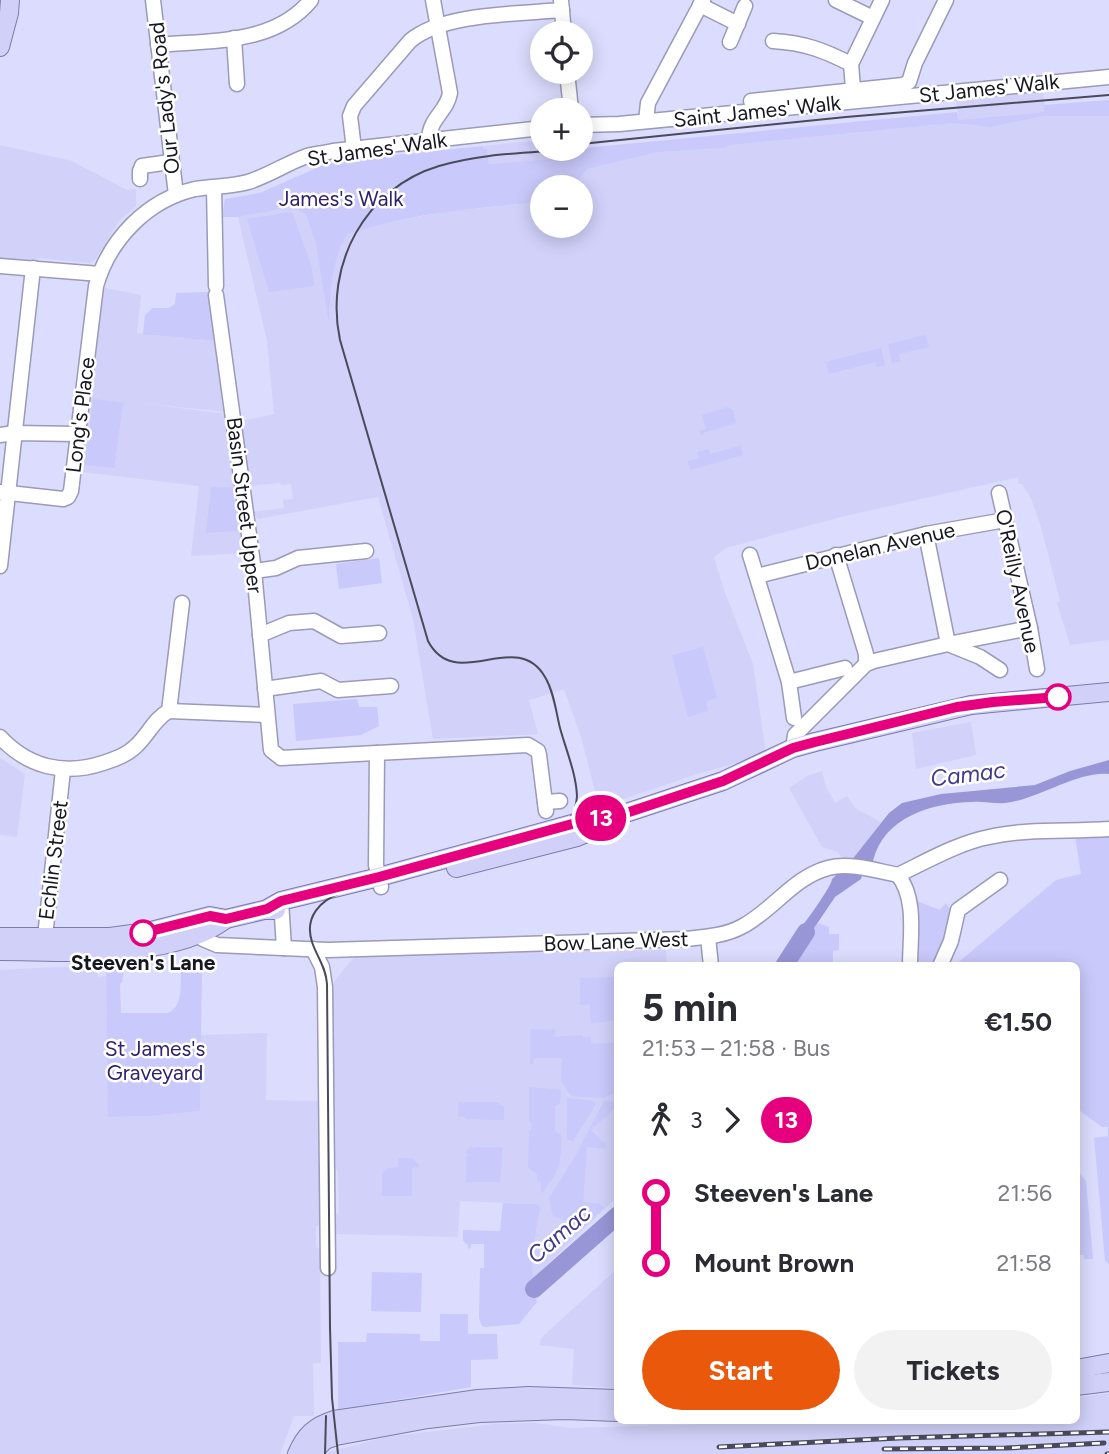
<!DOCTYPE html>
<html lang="en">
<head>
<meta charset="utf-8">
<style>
	body { margin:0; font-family:Figtree,sans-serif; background:#f2f2f3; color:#2b2b33; height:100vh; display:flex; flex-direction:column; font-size:26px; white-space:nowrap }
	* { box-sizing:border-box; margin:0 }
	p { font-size:23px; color:#7c7c81 }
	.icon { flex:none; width:38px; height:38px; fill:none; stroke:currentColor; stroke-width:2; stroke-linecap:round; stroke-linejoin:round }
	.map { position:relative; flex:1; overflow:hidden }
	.sheet { position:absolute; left:614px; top:962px; width:466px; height:462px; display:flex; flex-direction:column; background:#fff; border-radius:10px; box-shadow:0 4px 18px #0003 }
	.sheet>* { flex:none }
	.badge { padding:0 14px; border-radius:23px; font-size:24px; line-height:46px }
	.buttons { position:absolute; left:530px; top:21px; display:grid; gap:14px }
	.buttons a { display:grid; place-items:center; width:63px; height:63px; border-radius:50%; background:#fff; box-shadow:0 4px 18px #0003; font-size:35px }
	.map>.badge { position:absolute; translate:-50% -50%; box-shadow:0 0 0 4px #fff }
	.legs { display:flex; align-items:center; gap:10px; height:77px; padding:0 28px; font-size:23px }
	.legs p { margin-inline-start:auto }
	.headline { display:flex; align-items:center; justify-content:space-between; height:119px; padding:0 28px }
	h1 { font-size:38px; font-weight:700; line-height:52px }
	.action { display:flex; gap:14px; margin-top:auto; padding:14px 28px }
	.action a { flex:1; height:80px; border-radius:42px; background:#ea580c; color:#fff; font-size:28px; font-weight:700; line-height:80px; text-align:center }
	.action a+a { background:#f2f2f3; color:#2b2b33 }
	ul { padding:0 28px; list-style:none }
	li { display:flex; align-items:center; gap:24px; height:70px; font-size:26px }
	li i { display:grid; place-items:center; width:10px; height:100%; margin:0 9px; background:currentColor }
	li i::after { content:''; width:18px; height:18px; margin:-9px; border:5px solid; border-radius:50%; background:#fff }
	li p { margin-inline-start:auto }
	li:first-child i { background:linear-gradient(#0000 50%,currentColor 0) }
	li:last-child i { background:linear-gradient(currentColor 50%,#0000 0) }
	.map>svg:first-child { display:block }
	.built { fill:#d1d1fa }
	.green { fill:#c9c9fb }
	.water { fill:#9896d7 }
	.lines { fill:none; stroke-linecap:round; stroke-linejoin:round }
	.river { stroke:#9896d7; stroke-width:18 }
	.minor-casing { stroke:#9a9ab9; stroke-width:17 }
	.major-casing { stroke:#7c7baa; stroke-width:20 }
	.minor { stroke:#fff; stroke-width:14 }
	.major { stroke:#d1d0f8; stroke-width:18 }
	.tram { stroke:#4a4a5b; stroke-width:2 }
	.rail-casing { stroke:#4a4a5b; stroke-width:5 }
	.rail { stroke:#fff; stroke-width:2.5; stroke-dasharray:8; stroke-linecap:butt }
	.line-1-casing { stroke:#fff; stroke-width:16 }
	.line-1 { stroke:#e6007e; stroke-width:10 }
	.stop-1-dot { fill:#fff; stroke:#e6007e; stroke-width:3.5 }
	.labels { text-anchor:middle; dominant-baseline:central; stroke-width:5; stroke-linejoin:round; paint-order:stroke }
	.street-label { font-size:21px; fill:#171722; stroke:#fff }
	.park-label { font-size:21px; fill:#30226d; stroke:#fff }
	.stop-label { font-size:21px; font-weight:bold; fill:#171722; stroke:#fff }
	.water-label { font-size:23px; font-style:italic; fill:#443a87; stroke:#fff }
</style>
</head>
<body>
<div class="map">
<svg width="1109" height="1454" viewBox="0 0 1109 1454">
	<rect width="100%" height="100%" fill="#dcdcfe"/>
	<g class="built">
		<polygon points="1043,91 1045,112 959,120 956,99"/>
		<polygon points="1043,116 1109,116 1109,640 1070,645 1057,603 1060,601 1041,527 1031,498 1022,484 1018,484 1019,477 841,517 726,548 714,557 724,590 753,664 766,755 697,774 597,808 597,799 581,737 564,689 529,700 538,734 433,739 413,619 378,497 258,519 253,512 284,508 283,500 293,499 291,484 281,485 280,483 250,486 238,422 274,414 267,341 238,217 292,207 307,214 316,244 373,225 452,211 542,202 542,226 581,226 581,187 573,187 587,169 659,152 724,148 730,145 954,123 991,127"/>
		<polygon points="542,140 542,149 573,149 574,157 489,164 487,149 483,149 483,146"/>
		<polygon points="0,145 72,161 127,190 136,189 136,206 119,221 96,259 89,263 38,258 37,263 0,260"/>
		<polygon points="105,288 141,295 137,333 217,341 228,412 139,403 227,414 243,553 191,556 199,486 82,472 101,298"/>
		<polygon points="971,722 976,755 916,769 912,733"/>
		<polygon points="0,758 25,774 17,837 0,835"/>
		<polygon points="822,771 826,787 835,803 847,796 855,808 881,822 853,861 844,860 838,852 822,847 789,788 807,776"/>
		<polygon points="666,950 667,966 618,966 618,1196 531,1280 531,1254 540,1208 536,1204 460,1201 458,1237 335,1234 336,1214 339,1213 338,1172 335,1167 332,1000 334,982 354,957 484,952"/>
		<polygon points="97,965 98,977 106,976 109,1117 150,1116 200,1111 201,1035 267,1033 266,1100 319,1101 320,1225 316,1227 316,1247 320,1249 321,1363 313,1363 314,1416 294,1416 280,1454 0,1454 0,970"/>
		<polygon points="618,1268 618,1388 572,1385 574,1349 540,1345 541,1338"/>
		<polygon points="1109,1393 1109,1454 322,1454 386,1437 494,1424 535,1423 571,1428 807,1421 1076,1421 1076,1398"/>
	</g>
	<g class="green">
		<path d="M 1109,100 L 1109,116 L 1043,116 L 991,127 L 954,123 L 730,145 L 724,148 L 659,152 L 587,169 L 573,187 L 542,187 L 542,202 C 477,208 410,213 347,234 C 331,262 330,292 329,323 L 316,244 L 306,214 L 292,207 L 238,217 L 222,217 L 225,199 L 260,193 L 323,165 L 348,160 L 483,146 L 483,149 L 487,149 L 489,164 L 574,157 L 574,149 L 957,112 L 959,120 L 1044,112 L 1044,105 Z"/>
		<polygon points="292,212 311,265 314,286 269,292 247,219"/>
		<polygon points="208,292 217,341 143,334 145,315 153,308 169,308 175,304 176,293"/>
		<polygon points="926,335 929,347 899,354 900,361 892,363 888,344"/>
		<polygon points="881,348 885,365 877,367 875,362 829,374 826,362"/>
		<polygon points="93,399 123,403 114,468 85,465"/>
		<polygon points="728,407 733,410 736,423 703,433 702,436 700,431 706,429 702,415"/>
		<polygon points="740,446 743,455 690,470 688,461 699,458 697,452 708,449 710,454"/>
		<polygon points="211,487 233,487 238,531 206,533"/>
		<polygon points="379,558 382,583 339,589 336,564"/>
		<polygon points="703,647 717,698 706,701 708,711 688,717 672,655"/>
		<polygon points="357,699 359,707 377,707 379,726 361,735 296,741 293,704"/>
		<polygon points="1109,834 1109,1264 1105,1261 1094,1138 1108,1136 1108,1127 1102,1127 1076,1108 1076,966 954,966 1056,880 1081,874 1075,836"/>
		<polygon points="917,901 940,910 946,903 950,909 945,942 934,966 917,966"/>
		<polygon points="818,923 829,927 829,934 839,934 839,950 833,951 833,966 789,966"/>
		<path d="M 124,967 L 122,982 L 120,984 L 121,1013 L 168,1013 C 184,1006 180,984 181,969 L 202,969 L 200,1111 L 150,1116 L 108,1117 L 106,969 Z"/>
		<polygon points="618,977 618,1020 591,1023 590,1004 580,1005 580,978"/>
		<polygon points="530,1029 555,1030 554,1037 582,1035 583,1038 591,1037 591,1043 596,1044 618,1042 618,1091 603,1098 571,1096 561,1080 562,1058 534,1058 533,1064 530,1064"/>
		<path d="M 529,1087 L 561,1090 L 560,1104 L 555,1105 L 555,1131 L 561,1135 C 562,1164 559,1172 541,1194 L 541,1181 L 538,1181 L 537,1174 L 528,1168 L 529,1132 L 533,1126 L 529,1121 Z"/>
		<polygon points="567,1098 594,1101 596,1104 573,1141 567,1140"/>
		<polygon points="604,1101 618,1102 618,1105 591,1130 607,1146 605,1149 587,1147 583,1202 600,1204 604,1208 584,1227 553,1216 549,1198 576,1155"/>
		<polygon points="458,1102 497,1102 504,1107 504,1120 465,1119 465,1117 458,1117"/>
		<polygon points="471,1146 474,1149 477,1147 503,1147 500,1182 466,1182 466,1158 468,1155 466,1152"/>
		<polygon points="398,1158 412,1158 419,1165 420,1167 412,1168 412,1196 382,1196 382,1174 388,1168 398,1167"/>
		<polygon points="1079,1173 1086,1181 1093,1259 1084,1259 1084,1255 1076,1255 1076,1174"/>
		<path d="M 503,1203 L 536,1204 L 540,1208 C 534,1242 528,1267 537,1302 L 519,1324 L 485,1327 L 482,1326 L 479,1318 L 480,1268 L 484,1268 L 484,1244 L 471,1244 L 470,1249 L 468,1248 L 468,1245 L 463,1241 L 463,1230 L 500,1231 Z"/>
		<polygon points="372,1272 422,1273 421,1312 371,1311"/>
		<polygon points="440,1314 468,1314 468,1334 497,1334 498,1359 471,1360 471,1387 338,1410 338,1342 366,1342 367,1333 420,1334 420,1341 440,1341"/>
	</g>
	<path class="water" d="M 1109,760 L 1109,774 C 1079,770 1036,800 1005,803 C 995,804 983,801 972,802 C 931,803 884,817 873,861 L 867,861 L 861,879 L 835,897 L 796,955 L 791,941 C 798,932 832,887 832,879 L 851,861 L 889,813 L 902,803 L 941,794 L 1035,785 L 1070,771 Z"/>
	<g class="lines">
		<g class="river">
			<polyline points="784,966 806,932"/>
			<polyline points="534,1289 618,1215"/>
		</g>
		<g class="minor-casing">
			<g id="minor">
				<polyline points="153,0 176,195"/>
				<polyline points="561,0 564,33"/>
				<polyline points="836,0 873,18"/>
				<polyline points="700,5 738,24"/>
				<polyline points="234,38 237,84"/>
				<path d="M 773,41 C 805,43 823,50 851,64"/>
				<polyline points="730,42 745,6"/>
				<path d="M 158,45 C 211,40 274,45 311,0"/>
				<polyline points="567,72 571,110"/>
				<polyline points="854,100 851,64 882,0"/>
				<polyline points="751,101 903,85 909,82 915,63 946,0"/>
				<polyline points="646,121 648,103 703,0"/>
				<polyline points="581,125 619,124 1109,77"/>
				<path d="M 429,140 C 429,118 447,112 450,93 L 433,0"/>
				<path d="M 354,149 L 350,116 L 354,106 L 410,41 C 442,13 519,14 562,10"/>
				<polyline points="140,179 140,171 142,166 170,162"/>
				<polyline points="214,188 216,286"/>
				<polyline points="0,266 100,274"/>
				<polyline points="216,295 254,571 271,750 281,758 528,745 538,751 539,755 546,811"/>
				<polyline points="0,435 14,433 77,434"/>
				<path d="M 0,492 L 63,499 L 68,497 L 71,491 L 96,286 C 109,240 147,200 195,189 C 212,186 231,187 248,182 C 268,176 287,163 307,156 C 315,154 325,153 333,151 L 542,128"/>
				<polyline points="999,493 1030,628 1037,669"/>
				<polyline points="926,534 948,644 1030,628"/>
				<polyline points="750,555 789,682 794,718"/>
				<polyline points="836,555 866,654 866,664"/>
				<polyline points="0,566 33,268"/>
				<polyline points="254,571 276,568 298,558 366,551"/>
				<polyline points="757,576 926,534 1005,520"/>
				<polyline points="260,635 289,623 314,621 341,636 379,633"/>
				<polyline points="789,682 845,668"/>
				<polyline points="265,689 321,681 338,690 391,686"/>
				<polyline points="169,711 182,603"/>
				<polyline points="169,711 267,715"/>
				<path d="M 0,737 C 28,767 64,776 103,763 C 115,759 127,755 136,746 C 148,735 155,718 169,711"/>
				<polyline points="793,748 795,735 866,664 874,661 948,644 980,657 1000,670"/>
				<polyline points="377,753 376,865 381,887"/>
				<polyline points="545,802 560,801"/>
				<path d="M 898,875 C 927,861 958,843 989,837 C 1028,828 1069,832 1109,829"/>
				<path d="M 898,875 C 917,899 910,937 910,966"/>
				<polyline points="281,901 284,948"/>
				<path d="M 191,929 L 203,939 L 217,945 L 328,950 L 685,939 C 705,937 725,936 743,926 C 773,910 794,877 828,868 C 849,862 878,871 898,875"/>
				<polyline points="708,937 711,966"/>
				<polyline points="44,946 63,770"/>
				<polyline points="313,949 322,967 325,987 328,1268"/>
				<polyline points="940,966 951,941 958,910 1000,880"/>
			</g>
		</g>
		<g class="major-casing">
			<g id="major">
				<polyline points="0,47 9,13 10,0"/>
				<polyline points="456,868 577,837 601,827"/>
				<polyline points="267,909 281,901 379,877 594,818 607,819 620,815 723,781 793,748 815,742 971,705 1109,692"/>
				<polyline points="0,937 110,937 147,932 210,916 226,919 264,910 276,910"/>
				<path d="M 0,951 C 67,951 170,961 226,919"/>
				<polyline points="1076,1369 1109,1363"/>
				<polyline points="1076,1386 1109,1382"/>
				<path d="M 297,1454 C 305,1435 315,1426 334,1420 L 478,1399 L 528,1396 L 618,1399"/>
				<polyline points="311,1454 325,1440 336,1436 428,1419 479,1413 564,1410 618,1412"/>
			</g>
		</g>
		<use href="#minor" class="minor"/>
		<use href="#major" class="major"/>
		<g class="tram">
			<polyline points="581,144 846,117 1109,95"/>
			<polyline points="325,1454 326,1416"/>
			<path d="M 338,1454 L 332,1398 L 330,1328 L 327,984 C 326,967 317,957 312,942 C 304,917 320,900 343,892 L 554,835 C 568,825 576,813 577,796 C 576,773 566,750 560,728 C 556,712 554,692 545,677 C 516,627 456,694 428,641 L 340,340 C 324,265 365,188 439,166 C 482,153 529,153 573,149"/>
		</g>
		<g class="rail-casing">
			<g id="rail">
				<polyline points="719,1447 899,1438 1109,1432"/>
				<polyline points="884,1449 1006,1448 1104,1443"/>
				<polyline points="1107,1454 1109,1454"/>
			</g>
		</g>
		<use href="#rail" class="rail"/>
	</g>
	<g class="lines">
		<g class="line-1-casing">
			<polyline id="line-1" points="143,933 210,916 226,919 267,909 281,901 379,877 594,818 607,819 620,815 723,781 793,748 815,742 957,707 993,702 1058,697"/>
		</g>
		<use href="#line-1" class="line-1"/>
	</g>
	<g class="stop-1-dot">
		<circle cx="1058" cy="697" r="12"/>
		<circle cx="143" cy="933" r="12"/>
	</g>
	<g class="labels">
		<g class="street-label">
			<text transform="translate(989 88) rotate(-6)">St James' Walk</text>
			<text transform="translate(164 98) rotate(-96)">Our Lady's Road</text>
			<text transform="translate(757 111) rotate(-6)">Saint James' Walk</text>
			<text transform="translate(377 149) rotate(-8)">St James' Walk</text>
			<text transform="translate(80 415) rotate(-83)">Long's Place</text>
			<text transform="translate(245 505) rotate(83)">Basin Street Upper</text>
			<text transform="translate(880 546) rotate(-13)">Donelan Avenue</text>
			<text transform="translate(1018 581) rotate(78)">O'Reilly Avenue</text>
			<text transform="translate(53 860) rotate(-83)">Echlin Street</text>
			<text transform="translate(616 941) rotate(-2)">Bow Lane West</text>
		</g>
		<g class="park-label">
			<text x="341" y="198">James's Walk</text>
			<text x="155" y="1048">St James's<tspan x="155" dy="24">Graveyard</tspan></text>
		</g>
		<g class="stop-label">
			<text x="143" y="962">Steeven's Lane</text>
		</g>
		<g class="water-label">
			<text transform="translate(968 774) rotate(-7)">Camac</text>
			<text transform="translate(559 1234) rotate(-41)">Camac</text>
		</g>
	</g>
</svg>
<div class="buttons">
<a><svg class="icon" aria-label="locate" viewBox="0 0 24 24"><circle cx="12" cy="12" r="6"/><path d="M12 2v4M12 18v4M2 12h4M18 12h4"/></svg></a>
<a>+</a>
<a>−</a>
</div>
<b class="badge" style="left:601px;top:818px;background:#e6007e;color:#fff">13</b>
<section class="sheet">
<div class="headline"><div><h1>5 min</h1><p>21:53 – 21:58 · Bus</p></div><b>€1.50</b></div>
<div class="legs"><svg class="icon" aria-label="walk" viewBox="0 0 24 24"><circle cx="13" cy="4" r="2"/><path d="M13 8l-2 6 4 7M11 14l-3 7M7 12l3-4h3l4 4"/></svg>3<svg class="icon" aria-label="forward" viewBox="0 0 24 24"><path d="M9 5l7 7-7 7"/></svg><b class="badge" style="background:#e6007e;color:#fff">13</b></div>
<ul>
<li><i style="color:#e6007e"></i><b>Steeven's Lane</b><p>21:56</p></li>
<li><i style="color:#e6007e"></i><b>Mount Brown</b><p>21:58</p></li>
</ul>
<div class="action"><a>Start</a><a>Tickets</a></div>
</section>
</div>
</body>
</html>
